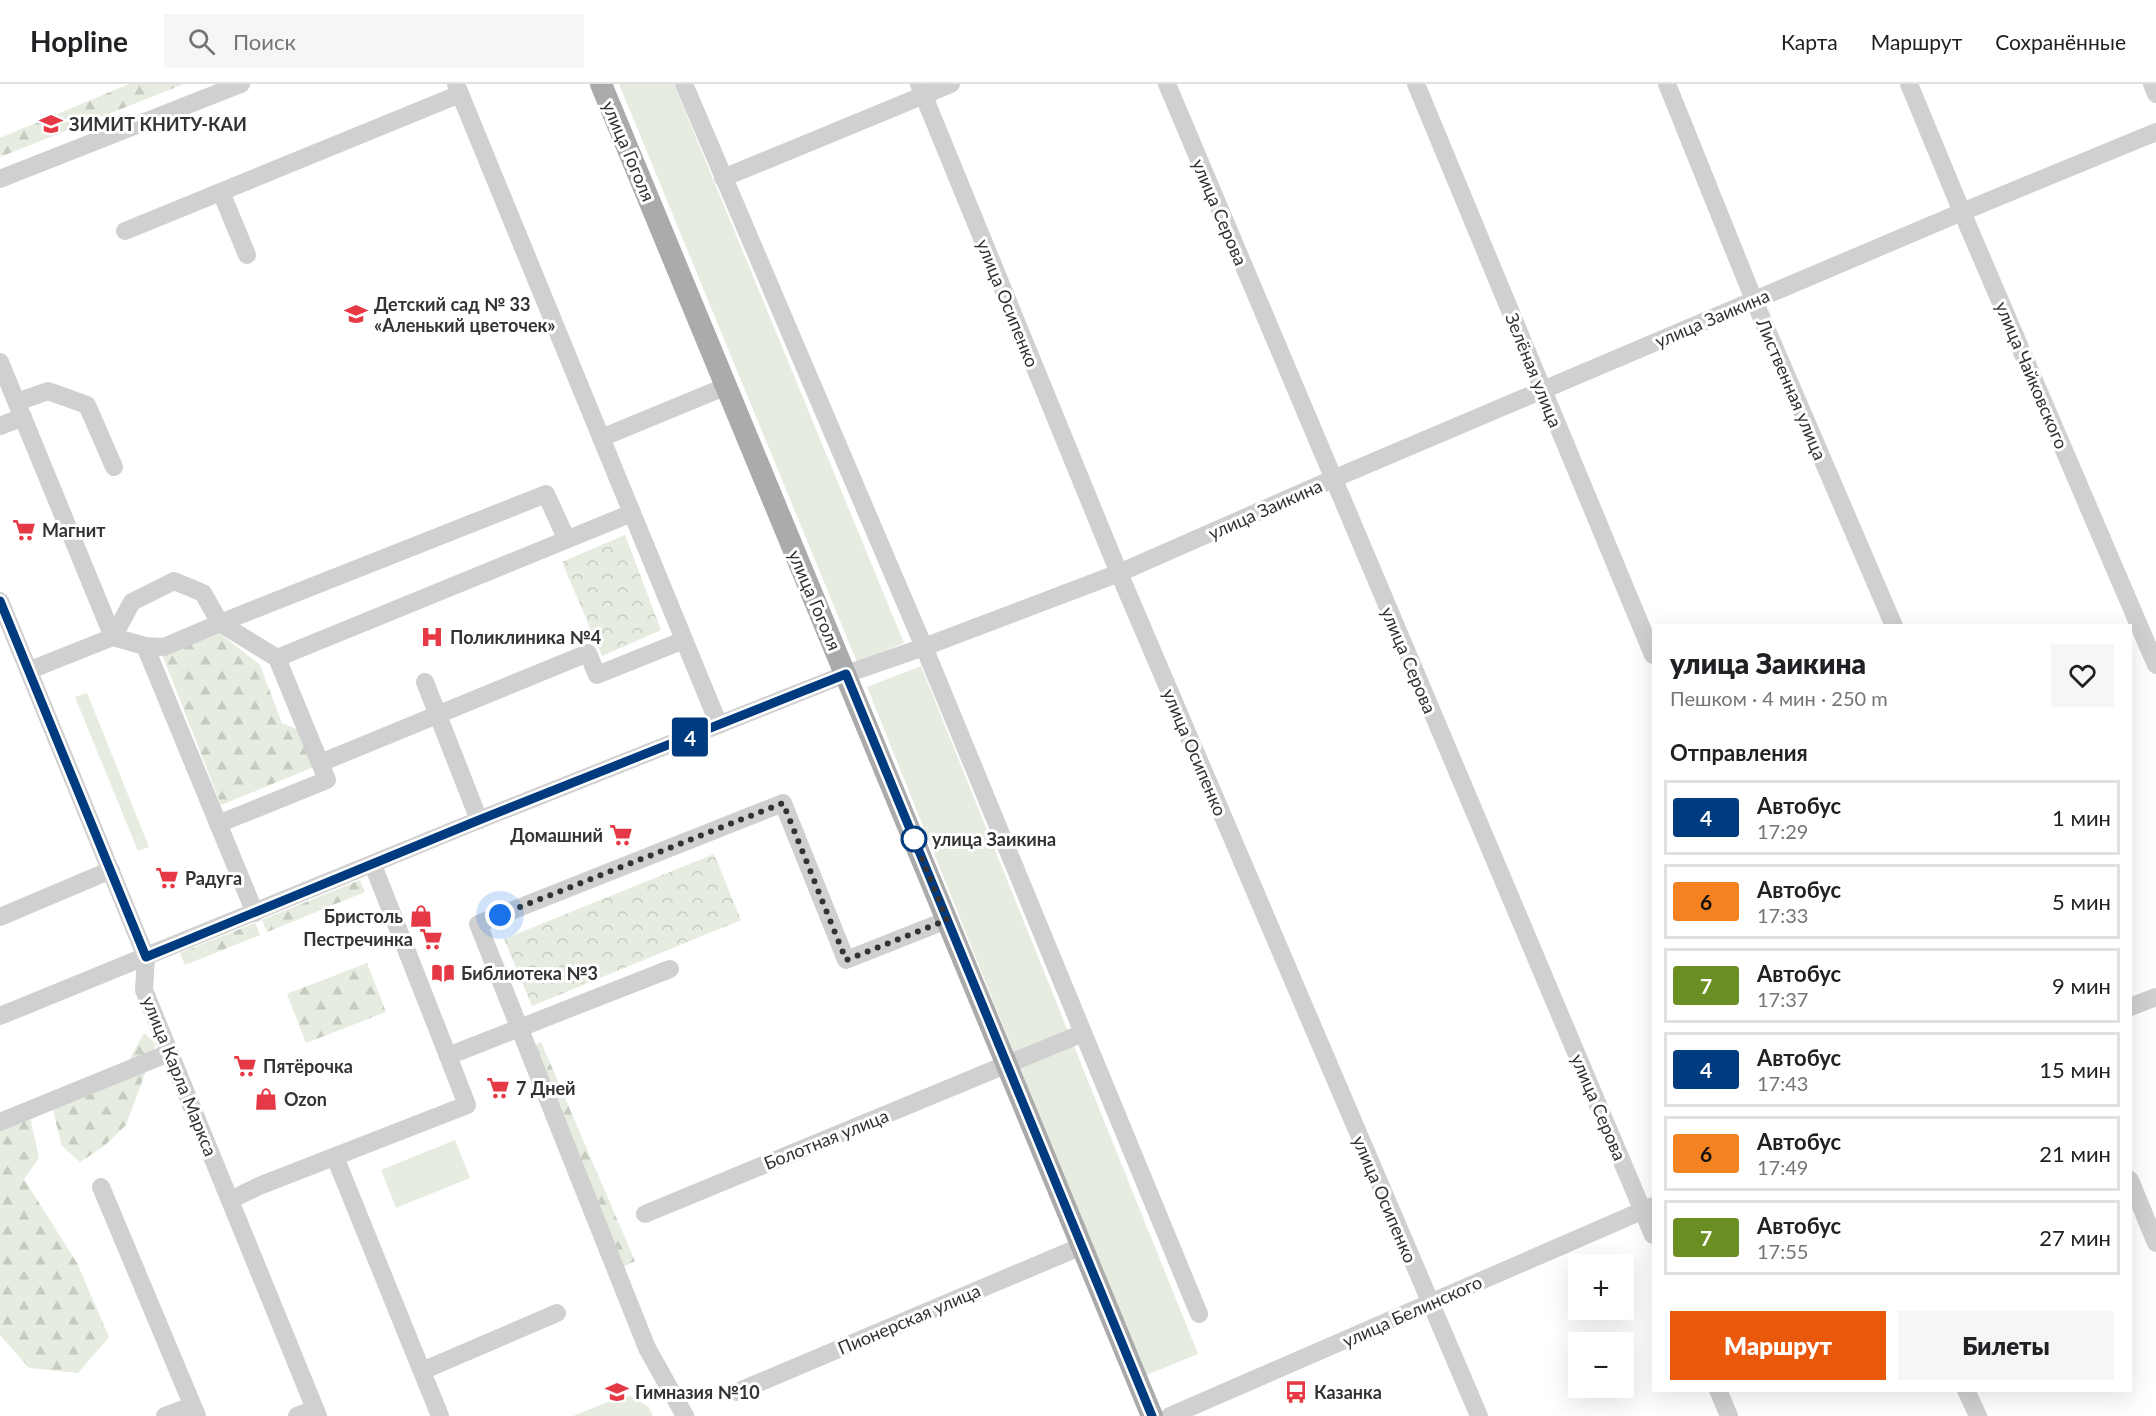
<!DOCTYPE html>
<html lang="ru">
<head>
<meta charset="utf-8">
<style>
	body { margin:0; font-family:Lato,sans-serif; background:#f6f6f6; color:#202124; height:100vh; display:flex; flex-direction:column; font-size:22px; white-space:nowrap }
	* { box-sizing:border-box; margin:0 }
	p { font-size:20px; color:#757577 }
	.icon { flex:none; width:33px; height:33px; fill:none; stroke:currentColor; stroke-width:2; stroke-linecap:round; stroke-linejoin:round }
	.map { position:relative; flex:1; overflow:hidden }
	.drawer { position:absolute; left:1652px; top:540px; width:480px; height:768px; display:flex; flex-direction:column; background:#fff; border-radius:0px; box-shadow:0 6px 24px #0002 }
	.drawer>* { flex:none }
	.badge { padding:0 12px; border-radius:4px; font-size:21px; line-height:39px }
	.fabs { position:absolute; left:1568px; top:1170px; display:grid; gap:12px }
	.fabs a { display:grid; place-items:center; width:66px; height:66px; border-radius:0px; background:#fff; box-shadow:0 6px 24px #0002; font-size:30px }
	.you { position:absolute; width:30px; height:30px; margin:-15px; border:4px solid #fff; border-radius:50%; background:#1a73e8; box-shadow:0 0 0 9px #1a73e833 }
	.map>.badge { position:absolute; translate:-50% -50%; box-shadow:0 0 0 3px #fff }
	h2 { padding:0 18px; font-size:22px; line-height:54px }
	.round { display:grid; place-items:center; flex:none; width:63px; height:63px; border-radius:0px; background:#f6f6f6 }
	.overview { display:flex; align-items:center; justify-content:space-between; height:102px; padding:0 18px }
	h1 { font-size:28px; font-weight:800; line-height:45px }
	.cta { display:flex; gap:12px; margin-top:auto; padding:12px 18px }
	.cta a { flex:1; height:69px; border-radius:0px; background:#ea580c; color:#fff; font-size:24px; font-weight:800; line-height:69px; text-align:center }
	.cta a+a { background:#f6f6f6; color:#202124 }
	ul { padding:0; list-style:none }
	li { display:flex; align-items:center; gap:18px; height:75px; margin:0 12px 9px; padding:0 6px; border:3px solid #e0e0e0; border-radius:0px }
	li div { flex:1 }
	li b { display:block; font-size:22px }
	li em { font-style:normal }
	li .badge { min-width:66px; font-weight:700; text-align:center }
	header { display:flex; align-items:center; gap:36px; box-sizing:border-box; height:84px; padding:0 30px; background:#fff; border-bottom:2px solid #e0e0e0 }
	header strong { font-size:28px }
	nav { display:flex; gap:33px; margin-inline-start:auto; font-size:21px }
	.search { width:420px; height:54px; background:#f6f6f6; display:flex; align-items:center; gap:15px; box-sizing:border-box; padding:0 21px; border-radius:0px; color:#757577; font-size:22px }
	.map>svg:first-child { display:block }
	.grass { fill:#e6ecdf }
	.forest { fill:url(#forest-firs) }
	.park { fill:url(#park-crowns) }
	.lines { fill:none; stroke-linecap:round; stroke-linejoin:round }
	.minor { stroke:#d0d0d0; stroke-width:18 }
	.major { stroke:#ababab; stroke-width:22 }
	.line-casing { stroke:#fff; stroke-width:14 }
	.line { stroke:#003b80; stroke-width:9 }
	.walk { stroke:#333; stroke-width:6; stroke-dasharray:0 10.8 }
	.stop-dot { fill:#fff; stroke:#003b80; stroke-width:3 }
	.labels { text-anchor:middle; dominant-baseline:central; stroke-width:6; stroke-linejoin:round; paint-order:stroke }
	.poi-label { font-size:18px; font-weight:bold; fill:#333; stroke:#fff; text-anchor:start }
	.street-label { font-size:18px; fill:#333; stroke:#fff }
	.stop-label { font-size:18px; font-weight:bold; fill:#333; stroke:#fff; text-anchor:start }
</style>
</head>
<body>
<header>
<strong>Hopline</strong>
<div class="search"><svg class="icon" aria-label="search" viewBox="0 0 24 24"><circle cx="10" cy="10" r="6"/><path d="M15 15l6 6"/></svg>Поиск</div>
<nav><a>Карта</a><a>Маршрут</a><a>Сохранённые</a></nav>
</header>
<div class="map">
<svg width="2156" height="1332" viewBox="0 0 2156 1332">
	<defs>
		<pattern id="forest-firs" width="22" height="20" patternUnits="userSpaceOnUse" patternTransform="scale(1.5)"><rect width="22" height="20" fill="#e6ecdf"/><path d="M5 1l3.5 6h-7zM16 11l3.5 6h-7z" fill="#c6cbc0"/></pattern>
		<pattern id="park-crowns" width="20" height="18" patternUnits="userSpaceOnUse" patternTransform="scale(1.5)"><rect width="20" height="18" fill="#e6ecdf"/><path d="M2 6a3 3 0 1 1 6 0M12 15a3 3 0 1 1 6 0" fill="none" stroke="#c6cbc0"/></pattern>
	</defs>
	<rect width="100%" height="100%" fill="#fff"/>
	<g class="grass">
		<polygon points="619,0 674,0 904,559 857,578"/>
		<polygon points="921,582 1198,1270 1144,1292 867,603"/>
		<polygon points="87,609 149,763 138,767 75,613"/>
		<polygon points="455,1056 470,1094 396,1124 381,1086"/>
		<polygon points="630,1312 649,1323 653,1332 573,1332 620,1313"/>
	</g>
	<g class="forest">
		<polygon points="129,0 184,0 0,73 0,54"/>
		<polygon points="218,548 260,581 282,639 299,646 314,683 221,721 162,570"/>
		<polygon points="360,796 365,808 267,848 262,836"/>
		<polygon points="255,839 260,851 185,881 180,869"/>
		<polygon points="367,879 386,928 306,959 287,910"/>
		<polygon points="144,949 156,960 126,1041 103,1063 80,1078 62,1062 52,1023 128,978"/>
		<polygon points="541,958 635,1177 623,1183 532,963"/>
		<polygon points="0,1033 30,1033 39,1074 24,1095 77,1179 109,1253 78,1289 29,1284 0,1251"/>
	</g>
	<g class="park">
		<polygon points="625,451 661,546 602,572 562,478"/>
		<polygon points="714,770 741,836 532,922 504,855"/>
	</g>
	<g class="lines">
		<g class="minor">
			<polyline points="456,0 719,641"/>
			<polyline points="684,0 924,563 1199,1230"/>
			<polyline points="919,0 1119,489 1479,1332"/>
			<polyline points="1167,0 1653,1151"/>
			<polyline points="1416,0 1653,571"/>
			<polyline points="1667,0 1754,216 1894,542"/>
			<polyline points="1909,0 1962,128 2156,581"/>
			<polyline points="2152,0 2156,10"/>
			<polyline points="723,94 951,0"/>
			<polyline points="0,95 241,0"/>
			<polyline points="221,108 247,171"/>
			<polyline points="125,147 460,10"/>
			<polyline points="0,278 113,553"/>
			<polyline points="17,318 48,307 87,321 114,383"/>
			<polyline points="0,342 23,333"/>
			<polyline points="601,354 727,302"/>
			<polyline points="0,517 146,873 144,906 318,1332"/>
			<polyline points="113,553 145,562 164,563 220,539 546,410 566,454"/>
			<polyline points="145,562 255,829"/>
			<polyline points="277,574 632,429"/>
			<polyline points="30,586 113,553 132,518 174,497 203,509 220,539 277,574 327,696 218,740"/>
			<polyline points="425,598 479,736"/>
			<polyline points="320,679 588,569 597,591 684,556"/>
			<polyline points="373,781 448,972 670,885"/>
			<polyline points="0,833 111,786"/>
			<polyline points="2130,923 2156,913"/>
			<polyline points="0,932 479,736 846,590 924,563 1119,489 1333,395 1962,128 2156,48"/>
			<polyline points="0,1038 169,969"/>
			<polyline points="335,1073 440,1332"/>
			<polyline points="2130,1096 2156,1159"/>
			<polyline points="101,1103 197,1332"/>
			<polyline points="230,1116 259,1102 467,1021 448,972"/>
			<polyline points="645,1130 1083,949"/>
			<polyline points="422,1287 557,1229"/>
			<polyline points="1718,1306 1729,1332"/>
			<polyline points="1966,1306 1978,1332"/>
			<polyline points="737,1308 1082,1162"/>
			<polyline points="165,1332 192,1322"/>
			<polyline points="297,1332 315,1325"/>
			<polyline points="685,1332 647,1264 478,840 783,719 846,876 947,836"/>
			<polyline points="1170,1332 1653,1122"/>
		</g>
		<polyline class="major" points="601,0 1152,1332"/>
	</g>
	<g class="lines">
		<g class="line-casing">
			<polyline id="line" points="0,517 146,873 479,736 846,590 1152,1332"/>
		</g>
		<use href="#line" class="line"/>
		<polyline class="walk" points="500,831 783,719 846,876 947,836 914,755"/>
	</g>
	<defs>
		<g id="university-bare" transform="scale(1.8)"><path d="M0-5L7-2L0 1L-7-2ZM-4 1L0 2.5L4 1V4Q0 6-4 4Z" fill="#e63946" stroke="#fff" stroke-width="2.5" paint-order="stroke"/></g>
		<g id="school-bare" transform="scale(1.8)"><path d="M0-5L7-2L0 1L-7-2ZM-4 1L0 2.5L4 1V4Q0 6-4 4Z" fill="#e63946" stroke="#fff" stroke-width="2.5" paint-order="stroke"/></g>
		<g id="supermarket-bare" transform="scale(1.8)"><path d="M-6-5.5h2.5l.6 2H6L4.5 2H-2.5L-4.4-4H-6ZM-1.5 3.2a1.3 1.3 0 1 0 .1 0ZM3 3.2a1.3 1.3 0 1 0 .1 0Z" fill="#e63946" stroke="#fff" stroke-width="2.5" paint-order="stroke"/></g>
		<g id="hospital-bare" transform="scale(1.8)"><path d="M-5-5h3v3.5h4V-5h3V5h-3V1.5h-4V5h-3Z" fill="#e63946" stroke="#fff" stroke-width="2.5" paint-order="stroke"/></g>
		<g id="shop-bare" transform="scale(1.8)"><path d="M-5-2.5h2.3a2.7 3.5 0 0 1 5.4 0H5L5.5 6h-11ZM-1.5-2.5h3a1.5 2.3 0 0 0-3 0Z" fill="#e63946" stroke="#fff" stroke-width="2.5" paint-order="stroke"/></g>
		<g id="library-bare" transform="scale(1.8)"><path d="M-6-4Q-3-5.5-.7-3.5V5Q-3 3-6 4ZM6-4Q3-5.5 .7-3.5V5Q3 3 6 4Z" fill="#e63946" stroke="#fff" stroke-width="2.5" paint-order="stroke"/></g>
		<g id="bus-bare" transform="scale(1.8)"><path d="M-5-6H5V4H4V6H2V4H-2V6H-4V4H-5ZM-3.5-4V0h7V-4ZM-3.5 1.2v1.5H-2V1.2ZM2 1.2v1.5H3.5V1.2Z" fill="#e63946" stroke="#fff" stroke-width="2.5" paint-order="stroke"/></g>
	</defs>
	<g fill-rule="evenodd">
		<use href="#university-bare" x="51" y="40"/>
		<use href="#school-bare" x="356" y="230"/>
		<use href="#supermarket-bare" x="24" y="446"/>
		<use href="#hospital-bare" x="432" y="553"/>
		<use href="#supermarket-bare" x="621" y="751"/>
		<use href="#supermarket-bare" x="167" y="794"/>
		<use href="#shop-bare" x="421" y="832"/>
		<use href="#supermarket-bare" x="431" y="855"/>
		<use href="#library-bare" x="443" y="889"/>
		<use href="#supermarket-bare" x="245" y="982"/>
		<use href="#supermarket-bare" x="498" y="1004"/>
		<use href="#shop-bare" x="266" y="1015"/>
		<use href="#school-bare" x="617" y="1308"/>
		<use href="#bus-bare" x="1296" y="1308"/>
	</g>
	<circle class="stop-dot" cx="914" cy="755" r="12"/>
	<g class="labels">
		<g class="poi-label">
			<text x="69" y="40">ЗИМИТ КНИТУ-КАИ</text>
			<text x="374" y="220">Детский сад № 33<tspan x="374" dy="21">«Аленький цветочек»</tspan></text>
			<text x="42" y="446">Магнит</text>
			<text x="450" y="553">Поликлиника №4</text>
			<text x="603" y="751" text-anchor="end">Домашний</text>
			<text x="185" y="794">Радуга</text>
			<text x="403" y="832" text-anchor="end">Бристоль</text>
			<text x="413" y="855" text-anchor="end">Пестречинка</text>
			<text x="461" y="889">Библиотека №3</text>
			<text x="263" y="982">Пятёрочка</text>
			<text x="516" y="1004">7 Дней</text>
			<text x="284" y="1015">Ozon</text>
			<text x="635" y="1308">Гимназия №10</text>
			<text x="1314" y="1308">Казанка</text>
		</g>
		<g class="street-label">
			<text transform="translate(629 67) rotate(67)">улица Гоголя</text>
			<text transform="translate(1220 128) rotate(67)">улица Серова</text>
			<text transform="translate(1008 219) rotate(68)">улица Осипенко</text>
			<text transform="translate(1712 234) rotate(-23)">улица Заикина</text>
			<text transform="translate(1534 286) rotate(68)">Зелёная улица</text>
			<text transform="translate(2032 291) rotate(67)">улица Чайковского</text>
			<text transform="translate(1792 305) rotate(67)">Лиственная улица</text>
			<text transform="translate(1265 425) rotate(-24)">улица Заикина</text>
			<text transform="translate(815 516) rotate(67)">улица Гоголя</text>
			<text transform="translate(1409 576) rotate(67)">улица Серова</text>
			<text transform="translate(1195 668) rotate(67)">улица Осипенко</text>
			<text transform="translate(180 992) rotate(68)">улица Карла Маркса</text>
			<text transform="translate(1599 1023) rotate(67)">улица Серова</text>
			<text transform="translate(826 1055) rotate(-22)">Болотная улица</text>
			<text transform="translate(1385 1115) rotate(67)">улица Осипенко</text>
			<text transform="translate(1412 1227) rotate(-24)">улица Белинского</text>
			<text transform="translate(909 1235) rotate(-23)">Пионерская улица</text>
		</g>
		<g class="stop-label">
			<text x="932" y="755">улица Заикина</text>
		</g>
	</g>
</svg>
<div class="fabs">
<a>+</a>
<a>−</a>
</div>
<div class="you" style="left:500px;top:831px"></div>
<b class="badge" style="left:690px;top:653px;background:#003b80;color:#fff">4</b>
<section class="drawer">
<div class="overview"><div><h1>улица Заикина</h1><p>Пешком · 4 мин · 250 m</p></div><a class="round"><svg class="icon" aria-label="heart" viewBox="0 0 24 24"><path d="M12 20l-8-8c-3-5 5-10 8-4 3-6 11-1 8 4z"/></svg></a></div>
<h2>Отправления</h2>
<ul>
<li><span class="badge" style="background:#003b80;color:#fff">4</span><div><b>Автобус</b><p>17:29</p></div><em>1 мин</em></li>
<li><span class="badge" style="background:#f58220;color:#111">6</span><div><b>Автобус</b><p>17:33</p></div><em>5 мин</em></li>
<li><span class="badge" style="background:#6b8e23;color:#fff">7</span><div><b>Автобус</b><p>17:37</p></div><em>9 мин</em></li>
<li><span class="badge" style="background:#003b80;color:#fff">4</span><div><b>Автобус</b><p>17:43</p></div><em>15 мин</em></li>
<li><span class="badge" style="background:#f58220;color:#111">6</span><div><b>Автобус</b><p>17:49</p></div><em>21 мин</em></li>
<li><span class="badge" style="background:#6b8e23;color:#fff">7</span><div><b>Автобус</b><p>17:55</p></div><em>27 мин</em></li>
</ul>
<div class="cta"><a>Маршрут</a><a>Билеты</a></div>
</section>
</div>
</body>
</html>
